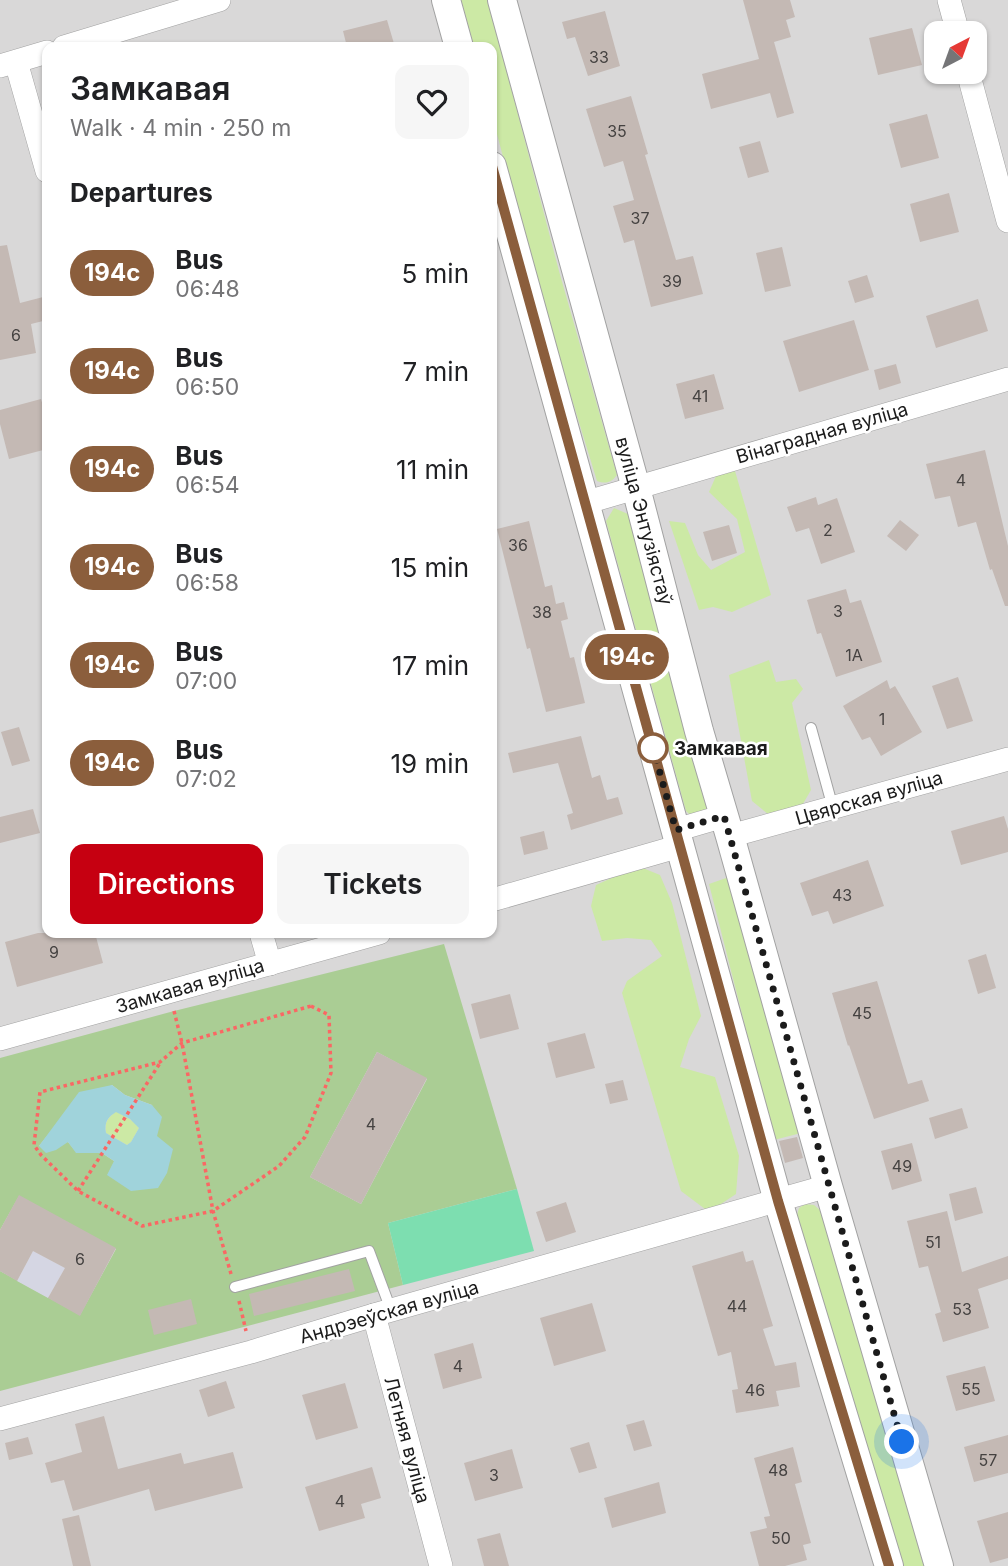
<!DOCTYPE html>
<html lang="en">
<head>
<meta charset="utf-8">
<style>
	body { margin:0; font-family:Inter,sans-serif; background:#f6f6f6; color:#202124; height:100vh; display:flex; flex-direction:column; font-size:26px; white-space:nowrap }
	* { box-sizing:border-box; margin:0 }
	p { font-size:23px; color:#757577 }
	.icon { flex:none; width:38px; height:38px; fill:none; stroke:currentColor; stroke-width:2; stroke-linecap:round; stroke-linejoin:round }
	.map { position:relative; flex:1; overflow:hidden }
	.sheet { position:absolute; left:42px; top:42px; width:455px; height:896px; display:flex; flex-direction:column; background:#fff; border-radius:14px; box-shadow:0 2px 5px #0004 }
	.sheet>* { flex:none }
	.badge { padding:0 14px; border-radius:23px; font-size:24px; line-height:46px }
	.needle { width:46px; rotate:41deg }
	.buttons { position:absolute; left:924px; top:21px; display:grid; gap:14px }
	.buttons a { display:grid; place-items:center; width:63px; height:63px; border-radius:14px; background:#fff; box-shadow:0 2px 5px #0004; font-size:35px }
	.you { position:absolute; width:35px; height:35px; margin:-18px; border:5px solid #fff; border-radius:50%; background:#1a73e8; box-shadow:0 0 0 10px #1a73e833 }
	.map>.badge { position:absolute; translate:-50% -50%; box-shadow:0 0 0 4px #fff }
	h2 { padding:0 28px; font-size:26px; line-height:63px }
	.round { display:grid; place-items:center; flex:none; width:74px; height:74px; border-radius:14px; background:#f6f6f6 }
	.head { display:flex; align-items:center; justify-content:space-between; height:119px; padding:0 28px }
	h1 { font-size:33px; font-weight:600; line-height:52px }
	.action { display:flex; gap:14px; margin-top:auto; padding:14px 28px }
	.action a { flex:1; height:80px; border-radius:14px; background:#c60011; color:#fff; font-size:28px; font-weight:600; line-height:80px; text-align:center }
	.action a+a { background:#f6f6f6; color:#202124 }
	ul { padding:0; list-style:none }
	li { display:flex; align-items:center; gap:21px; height:98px; padding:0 28px }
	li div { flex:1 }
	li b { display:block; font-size:26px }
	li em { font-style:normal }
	li .badge { min-width:77px; font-weight:700; text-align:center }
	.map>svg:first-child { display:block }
	.residential { fill:#d9d8d8; fill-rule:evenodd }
	.grass { fill:#cce9a5 }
	.forest { fill:#aacd94; fill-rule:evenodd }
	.pitch { fill:#7ddeb0 }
	.plaza { fill:#d5d6e3 }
	.water { fill:#a0d3db; fill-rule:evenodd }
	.building { fill:#c4b9b4 }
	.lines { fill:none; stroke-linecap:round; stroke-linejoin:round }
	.service-casing { stroke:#a2a2a2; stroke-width:12 }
	.minor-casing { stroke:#a2a2a2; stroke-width:24 }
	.tertiary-casing { stroke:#a2a2a2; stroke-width:30 }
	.path { stroke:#fa6764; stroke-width:3.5; stroke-dasharray:3.5 3.5; stroke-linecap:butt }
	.service { stroke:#fff; stroke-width:10 }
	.minor { stroke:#fff; stroke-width:23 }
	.tertiary { stroke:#fff; stroke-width:28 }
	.line-casing { stroke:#fff; stroke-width:16 }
	.line { stroke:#8b5e3c; stroke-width:10 }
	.walk { stroke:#1b1b1b; stroke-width:7; stroke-dasharray:0 12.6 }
	.stop-dot { fill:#fff; stroke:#8b5e3c; stroke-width:3.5 }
	.labels { text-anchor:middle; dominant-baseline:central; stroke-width:5; stroke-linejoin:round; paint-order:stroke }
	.number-label { font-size:16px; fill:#454241 }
	.street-label { font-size:19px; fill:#1b1b1b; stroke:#fff }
	.stop-label { font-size:19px; font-weight:bold; fill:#1b1b1b; stroke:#fff; text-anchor:start }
</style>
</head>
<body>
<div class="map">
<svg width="1008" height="1566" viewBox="0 0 1008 1566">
	<rect width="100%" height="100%" fill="#ede8e0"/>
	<path class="residential" d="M 0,0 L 1008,0 L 1008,1566 L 0,1566 ZM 936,33 L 975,33 L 975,72 L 936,72 ZM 47,47 L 492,47 L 492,933 L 47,933 Z"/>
	<g class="grass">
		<path d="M 461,0 L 488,0 L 559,271 L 617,475 C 611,483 606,484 597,481 L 535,279 L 492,115 L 492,47 L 474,47 Z"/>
		<polygon points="735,471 771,595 732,612 713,607 699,610 669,521 685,523 698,555 711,570 745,552 737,519 709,492 716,476"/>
		<polygon points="614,508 628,514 708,806 705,812 691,816 686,811 606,521"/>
		<polygon points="769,660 776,682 796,679 803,689 792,703 811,790 800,809 768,814 752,801 729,675"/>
		<polygon points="638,866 660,875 672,903 701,1016 689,1039 680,1067 715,1077 739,1156 736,1194 709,1212 681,1191 622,993 627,981 662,956 651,940 627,938 602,941 591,906 596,885"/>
		<polygon points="729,877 801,1133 774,1140 709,884"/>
		<path d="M 117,1111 C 124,1116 134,1120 139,1128 L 131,1142 L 127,1145 L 106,1133 C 104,1122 108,1117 117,1111 Z"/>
		<polygon points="805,1204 814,1205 821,1211 924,1566 900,1566 796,1218 799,1208"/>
	</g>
	<path class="forest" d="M 444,944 L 517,1189 L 388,1223 L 403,1285 L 0,1391 L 0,1271 L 80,1315 L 116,1249 L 19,1196 L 0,1230 L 0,1058 L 174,1011 ZM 377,1052 L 427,1079 L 361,1204 L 310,1177 ZM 112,1085 L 125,1095 L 152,1105 L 157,1136 L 114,1161 L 102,1153 L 77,1153 L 68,1142 L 39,1146 L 63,1116 Z"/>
	<polygon class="pitch" points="517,1189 534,1251 403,1285 388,1223"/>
	<polygon class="plaza" points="33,1251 65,1268 48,1298 17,1281"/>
	<path class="water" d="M 112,1085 L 125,1095 L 152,1105 L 162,1117 L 157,1136 L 173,1149 L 167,1173 L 158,1188 L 131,1191 L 107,1175 L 114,1161 L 102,1153 L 76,1153 L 68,1142 L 56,1150 L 46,1153 L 39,1146 L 79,1092 ZM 116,1112 L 130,1119 L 139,1128 L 131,1142 L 127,1145 L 106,1133 C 104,1122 108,1117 116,1112 Z"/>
	<g class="building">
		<polygon points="743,0 790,0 795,17 786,20 791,37 774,42 794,113 777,118 770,93 711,109 702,74 759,59"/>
		<polygon points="605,11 620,66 588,76 575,37 567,39 562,22"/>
		<polygon points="387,20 395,47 347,47 343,31"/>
		<polygon points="912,28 922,65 878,75 869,38"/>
		<polygon points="631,96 648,154 645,155 676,260 693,256 703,294 651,307 634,240 624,243 613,206 634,200 623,161 604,167 586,109"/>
		<polygon points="927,114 939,158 901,168 889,124"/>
		<polygon points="760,141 769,172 748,178 739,147"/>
		<polygon points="949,193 959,232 920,242 910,204"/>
		<polygon points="7,245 20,303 47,296 47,320 31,324 36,353 0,360 0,246"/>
		<polygon points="782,247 791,286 765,292 756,253"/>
		<polygon points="867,275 874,297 855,303 848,281"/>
		<polygon points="978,299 988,331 936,348 926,316"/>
		<polygon points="854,320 869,370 799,392 783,341"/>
		<polygon points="896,364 901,383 879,390 874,370"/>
		<polygon points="714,374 724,409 685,419 676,384"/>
		<polygon points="41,399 45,413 47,413 47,449 9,459 0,424 0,410"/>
		<polygon points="985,450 1008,546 1008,606 1005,606 992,569 990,570 976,522 958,527 950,496 935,499 926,464"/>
		<polygon points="816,497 818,505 837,498 855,552 821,564 809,528 796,532 787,507"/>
		<polygon points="900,520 919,535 906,551 887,536"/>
		<polygon points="529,521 545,587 552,585 556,604 564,602 568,619 561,621 570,658 574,657 585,703 546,712 530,648 527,649 497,529"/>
		<polygon points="729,525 737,553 712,561 703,532"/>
		<polygon points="846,589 850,603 861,600 882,662 836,677 821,633 817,634 807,600"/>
		<polygon points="958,677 973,721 947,729 932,686"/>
		<polygon points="887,680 890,689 895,686 922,732 881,756 870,737 862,740 843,706"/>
		<polygon points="19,727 30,761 12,766 1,732"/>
		<polygon points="581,736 592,778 600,775 607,800 618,797 623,814 571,830 567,815 573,813 558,763 513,773 508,753"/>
		<polygon points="33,809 40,833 0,843 0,817"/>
		<polygon points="1004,816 1008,829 1008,852 961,865 951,831"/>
		<polygon points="544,831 548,849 524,855 520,837"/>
		<polygon points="868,860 884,906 833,924 828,911 812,916 800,883"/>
		<polygon points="38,933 95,933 103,963 17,987 5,942"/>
		<polygon points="986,954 996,988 978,994 968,960"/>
		<polygon points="877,981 908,1084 922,1080 929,1101 874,1119 849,1045 848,1046 832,993"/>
		<polygon points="510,994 519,1029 480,1039 471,1004"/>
		<polygon points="585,1033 595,1068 556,1078 547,1043"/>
		<polygon points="377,1052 427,1078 361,1204 310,1177"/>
		<polygon points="623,1080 628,1100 610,1104 605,1084"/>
		<polygon points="962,1108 968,1128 935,1139 929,1118"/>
		<polygon points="797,1137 803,1158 785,1163 779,1141"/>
		<polygon points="912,1143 922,1181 892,1190 881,1151"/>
		<polygon points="976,1187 983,1213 955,1221 949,1194"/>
		<polygon points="19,1195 116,1248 80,1316 48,1298 65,1268 33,1251 17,1281 0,1271 0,1230"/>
		<polygon points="566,1202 576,1232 546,1242 536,1212"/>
		<polygon points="947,1211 962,1272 1008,1256 1008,1279 978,1289 989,1328 943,1342 935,1314 941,1312 928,1266 919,1268 907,1221"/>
		<polygon points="743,1251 746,1262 753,1260 773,1326 763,1329 775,1366 796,1362 800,1387 776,1391 779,1406 736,1413 732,1390 738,1389 731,1352 718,1356 692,1266"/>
		<polygon points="349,1269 355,1291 254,1316 249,1294"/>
		<polygon points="191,1299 197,1324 154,1335 148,1310"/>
		<polygon points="592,1303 606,1351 554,1366 540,1318"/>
		<polygon points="473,1343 482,1378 443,1389 434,1354"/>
		<polygon points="985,1366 995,1401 956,1411 946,1376"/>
		<polygon points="226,1381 235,1408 208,1417 199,1390"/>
		<polygon points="345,1383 358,1428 316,1440 302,1395"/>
		<polygon points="104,1416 118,1469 181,1453 184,1464 233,1452 243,1488 155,1511 149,1489 73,1511 64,1480 51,1483 45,1463 82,1452 75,1424"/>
		<polygon points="644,1420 652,1446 634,1451 626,1425"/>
		<polygon points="1008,1435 1008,1473 974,1482 964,1447"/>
		<polygon points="28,1437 33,1454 9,1460 5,1443"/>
		<polygon points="589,1442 597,1468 579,1473 570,1448"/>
		<polygon points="793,1447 802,1482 795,1484 811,1543 803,1545 807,1560 785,1566 759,1566 750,1532 767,1528 764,1517 770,1516 754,1458"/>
		<polygon points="512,1449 523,1488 475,1501 464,1463"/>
		<polygon points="372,1467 381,1498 361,1504 365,1518 319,1531 305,1487"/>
		<polygon points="659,1482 666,1513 612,1528 604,1498"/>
		<polygon points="1008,1512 1008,1558 990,1563 977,1521"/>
		<polygon points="79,1515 91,1566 73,1566 62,1519"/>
		<polygon points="500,1533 509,1566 484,1566 477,1539"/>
	</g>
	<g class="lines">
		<g class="service-casing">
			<g id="service">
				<polyline points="811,728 833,808"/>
				<polyline points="235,1287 369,1251 391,1310"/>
			</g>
		</g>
		<g class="minor-casing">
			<g id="minor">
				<polyline points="949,0 958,33"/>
				<polyline points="64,47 219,0"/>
				<polyline points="16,62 47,171"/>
				<polyline points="0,66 47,52"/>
				<polyline points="968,72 1008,221"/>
				<polyline points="584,503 1008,379"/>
				<polyline points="676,830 724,816"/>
				<polyline points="730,836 1008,759"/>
				<polyline points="492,900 680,846"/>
				<polyline points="261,933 270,964"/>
				<polyline points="0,1039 379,933"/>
				<polyline points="374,1315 441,1566"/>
				<polyline points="0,1419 251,1352 374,1315 828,1186"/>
			</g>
		</g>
		<g class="tertiary-casing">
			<g id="tertiary">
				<polyline points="446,0 459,47"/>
				<polyline points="502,0 636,488 699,731 730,836 828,1186 939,1566"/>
				<polyline points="492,166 778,1201 889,1566"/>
			</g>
		</g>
		<g class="path">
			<polygon points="311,1006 329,1015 331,1073 305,1137 279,1166 213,1211 142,1226 78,1191 41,1155 34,1145 40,1092 160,1062 182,1043"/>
			<polyline points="174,1011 182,1043 213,1211 231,1274"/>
			<polyline points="78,1191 160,1063"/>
			<polyline points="239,1301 246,1331"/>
		</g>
		<use href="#service" class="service"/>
		<use href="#minor" class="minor"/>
		<use href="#tertiary" class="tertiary"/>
	</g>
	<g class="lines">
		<g class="line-casing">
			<polyline id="line" points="492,166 778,1201 889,1566"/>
		</g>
		<use href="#line" class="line"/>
		<polyline class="walk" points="653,748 676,830 724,816 902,1442"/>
	</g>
	<circle class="stop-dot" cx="653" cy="748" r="14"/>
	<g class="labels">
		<g class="number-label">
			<text x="599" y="57">33</text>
			<text x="617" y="131">35</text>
			<text x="640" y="218">37</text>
			<text x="672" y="281">39</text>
			<text x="16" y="335">6</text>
			<text x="700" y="396">41</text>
			<text x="961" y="480">4</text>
			<text x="828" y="530">2</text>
			<text x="518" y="545">36</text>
			<text x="838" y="611">3</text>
			<text x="542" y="612">38</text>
			<text x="854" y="655">1A</text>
			<text x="882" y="719">1</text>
			<text x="842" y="895">43</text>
			<text x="54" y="952">9</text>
			<text x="862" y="1013">45</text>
			<text x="371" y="1124">4</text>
			<text x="902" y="1166">49</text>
			<text x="933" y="1242">51</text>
			<text x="80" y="1259">6</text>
			<text x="737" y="1306">44</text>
			<text x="962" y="1309">53</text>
			<text x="458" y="1366">4</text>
			<text x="971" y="1389">55</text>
			<text x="755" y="1390">46</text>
			<text x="988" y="1460">57</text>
			<text x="778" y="1470">48</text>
			<text x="494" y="1475">3</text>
			<text x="340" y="1501">4</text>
			<text x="781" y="1538">50</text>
		</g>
		<g class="street-label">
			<text transform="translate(822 433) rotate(-16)">Вінаградная вуліца</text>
			<text transform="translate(644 521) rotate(75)">вуліца Энтузіястаў</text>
			<text transform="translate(869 798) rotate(-16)">Цвярская вуліца</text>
			<text transform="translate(190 986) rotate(-16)">Замкавая вуліца</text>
			<text transform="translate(389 1312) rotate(-16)">Андрэеўская вуліца</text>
			<text transform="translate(407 1440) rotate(75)">Летняя вуліца</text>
		</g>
		<g class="stop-label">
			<text x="674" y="748">Замкавая</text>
		</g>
	</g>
</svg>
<div class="buttons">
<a><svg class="needle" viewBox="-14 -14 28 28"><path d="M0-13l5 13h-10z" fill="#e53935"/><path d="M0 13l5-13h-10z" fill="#757577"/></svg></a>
</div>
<div class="you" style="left:902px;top:1442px"></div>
<b class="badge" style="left:627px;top:657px;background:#8b5e3c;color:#fff">194с</b>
<section class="sheet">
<div class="head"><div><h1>Замкавая</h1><p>Walk · 4 min · 250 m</p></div><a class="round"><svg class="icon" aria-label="heart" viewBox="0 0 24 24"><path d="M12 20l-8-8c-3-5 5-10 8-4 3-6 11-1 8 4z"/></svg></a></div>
<h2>Departures</h2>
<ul>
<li><span class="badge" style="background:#8b5e3c;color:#fff">194с</span><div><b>Bus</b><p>06:48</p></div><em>5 min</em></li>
<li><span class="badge" style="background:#8b5e3c;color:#fff">194с</span><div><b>Bus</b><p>06:50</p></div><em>7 min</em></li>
<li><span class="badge" style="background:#8b5e3c;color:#fff">194с</span><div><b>Bus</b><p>06:54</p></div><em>11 min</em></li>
<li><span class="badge" style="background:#8b5e3c;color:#fff">194с</span><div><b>Bus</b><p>06:58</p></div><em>15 min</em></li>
<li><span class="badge" style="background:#8b5e3c;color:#fff">194с</span><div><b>Bus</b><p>07:00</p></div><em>17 min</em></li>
<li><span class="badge" style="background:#8b5e3c;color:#fff">194с</span><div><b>Bus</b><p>07:02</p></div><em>19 min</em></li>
</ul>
<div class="action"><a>Directions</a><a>Tickets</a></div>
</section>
</div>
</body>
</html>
